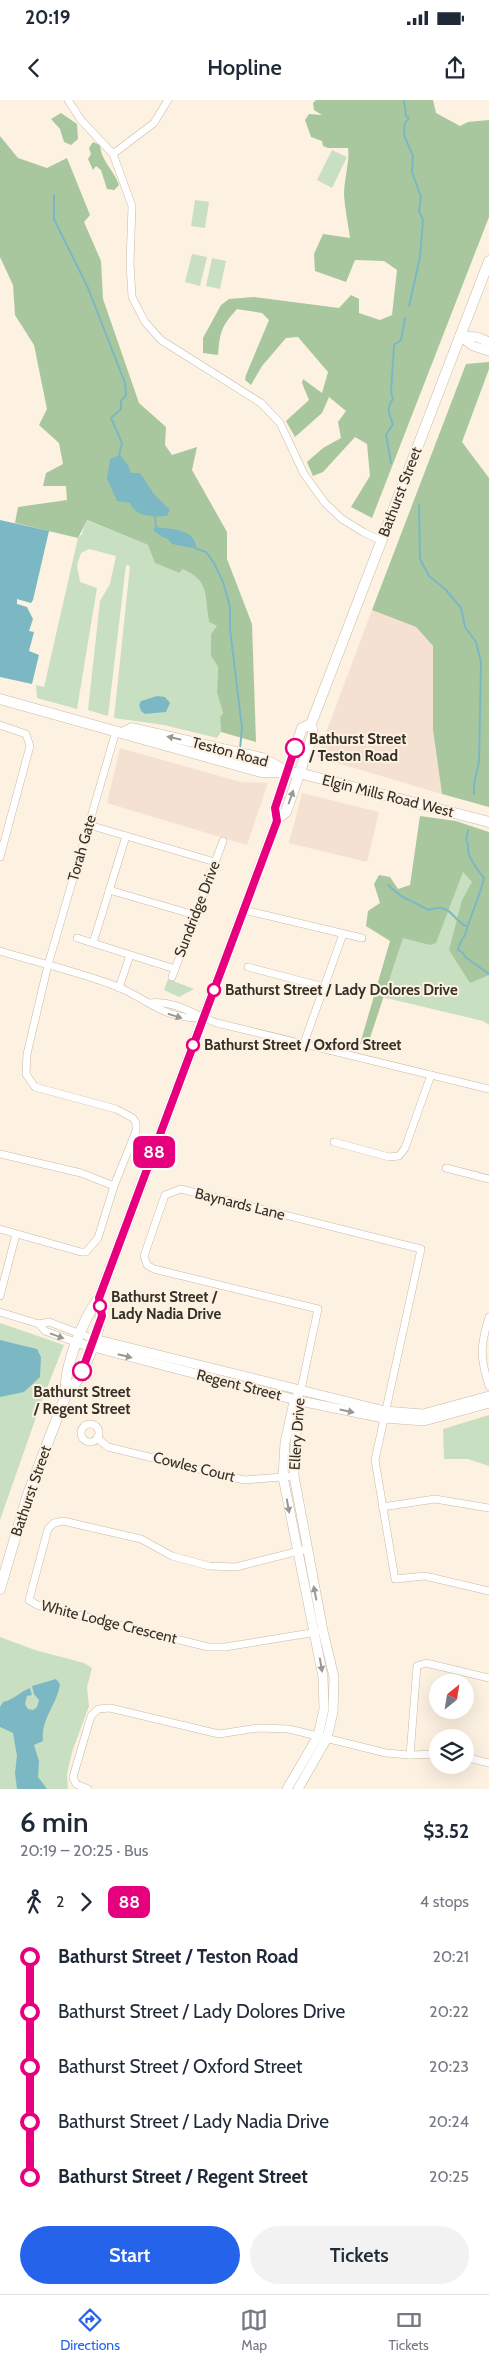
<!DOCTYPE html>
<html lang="en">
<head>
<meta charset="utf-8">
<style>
	body { margin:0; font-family:Cabin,sans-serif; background:#f2f2f3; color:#1f2937; height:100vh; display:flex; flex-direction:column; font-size:19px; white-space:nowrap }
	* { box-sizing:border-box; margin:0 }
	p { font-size:16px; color:#747a83 }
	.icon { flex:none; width:28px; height:28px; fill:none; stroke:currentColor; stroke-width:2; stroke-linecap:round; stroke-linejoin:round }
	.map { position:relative; height:1689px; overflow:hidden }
	.drawer { display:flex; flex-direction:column; background:#fff; flex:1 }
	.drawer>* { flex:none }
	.badge { padding:0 10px; border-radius:8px; font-size:18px; line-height:32px }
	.needle { width:32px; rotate:30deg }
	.fabs { position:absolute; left:429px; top:1574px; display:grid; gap:10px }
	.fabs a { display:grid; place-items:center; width:45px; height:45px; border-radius:50%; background:#fff; box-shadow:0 5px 20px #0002; font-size:25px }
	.map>.badge { position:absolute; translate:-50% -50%; box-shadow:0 0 0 2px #fff }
	.legs { display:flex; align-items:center; gap:8px; height:55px; padding:0 20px; font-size:16px }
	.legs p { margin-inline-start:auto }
	.overview { display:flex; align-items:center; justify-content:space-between; height:85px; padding:0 20px }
	h1 { font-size:28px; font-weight:600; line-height:38px }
	.primary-button { display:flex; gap:10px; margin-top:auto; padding:10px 20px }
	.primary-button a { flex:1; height:58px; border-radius:30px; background:#2563eb; color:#fff; font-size:20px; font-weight:600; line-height:58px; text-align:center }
	.primary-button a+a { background:#f2f2f3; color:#1f2937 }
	ul { padding:0 20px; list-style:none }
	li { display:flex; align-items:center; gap:18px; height:55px; font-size:19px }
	li i { display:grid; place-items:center; width:8px; height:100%; margin:0 6px; background:currentColor }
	li i::after { content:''; width:12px; height:12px; margin:-6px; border:4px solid; border-radius:50%; background:#fff }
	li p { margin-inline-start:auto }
	li:first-child i { background:linear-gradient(#0000 50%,currentColor 0) }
	li:last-child i { background:linear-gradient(currentColor 50%,#0000 0) }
	.status { display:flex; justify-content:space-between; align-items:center; height:35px; padding:0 25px; background:#fff; direction:ltr }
	.status svg { height:14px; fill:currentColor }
	header { display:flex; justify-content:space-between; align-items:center; height:65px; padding:0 20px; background:#fff; font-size:22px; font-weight:600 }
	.tabs { display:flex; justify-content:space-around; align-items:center; height:70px; border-top:1px solid #e0e1e3; background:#fff; font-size:14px; color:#747a83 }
	.tabs a { display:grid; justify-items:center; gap:2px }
	.tabs .current { color:#2563eb }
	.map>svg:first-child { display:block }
	.commercial { fill:#f5e1d2 }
	.green { fill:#c8e0c1 }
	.forest { fill:#a9c79f }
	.water { fill:#7cb8c4 }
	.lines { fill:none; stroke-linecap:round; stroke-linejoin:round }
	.stream { stroke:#7cb8c4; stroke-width:2 }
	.minor-casing { stroke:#c8baa7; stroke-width:8 }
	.tertiary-casing { stroke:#c8baa7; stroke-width:10 }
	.secondary-casing { stroke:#c8baa7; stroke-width:11 }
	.minor { stroke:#fff; stroke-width:7 }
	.tertiary { stroke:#fff; stroke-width:9 }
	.secondary { stroke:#fff; stroke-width:10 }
	.oneway { fill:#9a9894 }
	.line-1-casing { stroke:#fff; stroke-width:11 }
	.line-1 { stroke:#e6007e; stroke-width:8 }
	.stop-1-dot { fill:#fff; stroke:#e6007e; stroke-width:2.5 }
	.labels { text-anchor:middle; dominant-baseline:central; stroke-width:4; stroke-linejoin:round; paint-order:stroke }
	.street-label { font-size:15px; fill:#353028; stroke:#fdf1e1 }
	.stop-label { font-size:15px; font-weight:bold; fill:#353028; stroke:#fdf1e1; text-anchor:start }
</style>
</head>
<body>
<div class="status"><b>20:19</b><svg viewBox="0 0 49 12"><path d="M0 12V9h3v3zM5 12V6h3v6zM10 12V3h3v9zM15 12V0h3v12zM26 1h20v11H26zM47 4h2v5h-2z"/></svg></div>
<header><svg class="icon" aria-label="back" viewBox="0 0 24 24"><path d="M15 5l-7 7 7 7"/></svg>Hopline<svg class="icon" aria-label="share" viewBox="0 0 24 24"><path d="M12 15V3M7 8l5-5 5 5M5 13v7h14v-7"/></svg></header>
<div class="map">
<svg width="489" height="1689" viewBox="0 0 489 1689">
	<rect width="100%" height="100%" fill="#fdf1e1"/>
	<g class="commercial">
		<polygon points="372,510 416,527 433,546 433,630 442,694 317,657"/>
		<polygon points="120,648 241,682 268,683 247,745 107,703"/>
		<polygon points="302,693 379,712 367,762 289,743"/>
	</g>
	<g class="green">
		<polygon points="332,50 347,57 332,88 317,80"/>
		<polygon points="195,100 209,102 205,128 191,126"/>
		<polygon points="192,154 207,157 200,186 185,182"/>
		<polygon points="212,158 226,161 220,189 206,186"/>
		<path d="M 86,420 L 148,445 L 180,473 L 182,468 C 210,480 204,495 209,522 L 217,526 L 211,556 L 218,567 L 217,593 L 223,613 L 220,617 L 221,632 L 217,638 L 164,625 L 114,618 L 130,466 L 126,465 L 108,616 L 88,610 L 100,501 L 110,484 L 116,456 L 89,449 L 81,453 L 77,465 L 80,482 L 97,488 L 77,609 L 37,598 L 36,585 L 44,587 L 78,438 L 82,434 Z"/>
		<polygon points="426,721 489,735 480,827 489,859 489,925 483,921 382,897"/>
		<polygon points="168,879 194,889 179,897 164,890"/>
		<polygon points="0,1223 64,1245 41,1303 0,1420"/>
		<polygon points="489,1315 489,1366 468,1359 444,1359 443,1329"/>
		<polygon points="0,1537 35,1550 84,1563 92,1568 87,1587 89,1606 72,1652 67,1674 68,1689 0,1689"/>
	</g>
	<g class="forest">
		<path d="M 316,0 L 433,0 L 436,13 L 460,26 L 468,22 L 489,20 L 489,117 L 372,418 L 351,407 L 370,376 L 367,344 L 355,337 L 323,372 L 313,376 L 307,362 L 323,348 L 341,338 L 338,322 L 346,311 L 329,297 L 322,313 L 295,337 L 286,321 L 309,300 L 302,283 L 303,279 L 322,293 L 328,272 L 298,237 L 286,238 L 262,266 L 251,285 L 245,280 L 246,275 L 269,220 L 262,213 L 237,209 C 221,227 220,231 218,255 L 203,253 L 203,238 L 221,205 L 229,199 L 254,197 L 339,208 L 351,195 L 359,199 L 359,213 L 380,220 L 392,215 L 397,170 L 384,161 L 355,160 L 346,182 L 315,171 L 314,154 L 323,134 L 350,138 C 348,124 345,109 344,95 C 344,80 350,60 348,48 L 328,48 L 323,46 L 322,41 L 311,37 L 305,20 L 309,14 L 322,15 L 314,10 L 313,3 Z"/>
		<polygon points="61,13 77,24 78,39 71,45 64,42 60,29 51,19"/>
		<path d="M 0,36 L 18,58 L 47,68 L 67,58 L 90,115 L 84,122 L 101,161 L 103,199 L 139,303 L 166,327 L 165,345 L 172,355 L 197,347 L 192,370 L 227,432 L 227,459 L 252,524 L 256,642 L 221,632 L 220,617 L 223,613 L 217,593 L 218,567 L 211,556 L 211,534 L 217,526 L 209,522 C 204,495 210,480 182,469 L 180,473 L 155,463 L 148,445 L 87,420 L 78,438 L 15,423 L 18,407 L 67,400 L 66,386 L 43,386 L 46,373 L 63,364 L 59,343 L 39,325 L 47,309 L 34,245 L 15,215 L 13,185 L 0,157 Z"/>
		<path d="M 93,42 L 100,45 C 101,61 114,70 119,85 L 114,90 L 107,89 L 101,70 L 96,66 L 93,70 L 88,59 L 91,54 L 89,48 Z"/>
		<polygon points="489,262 489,269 462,342 489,378 489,707 442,694 433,630 433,546 416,527 372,510 466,264"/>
		<polygon points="420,716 456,721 489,732 489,875 470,883 449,850 462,800 472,782 463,772 436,843 430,845 403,838 369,941 360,944 390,841 366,826 368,811 380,803 374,784 379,775 390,777 398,789 410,785"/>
	</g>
	<g class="water">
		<path d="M 120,355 L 128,365 L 131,373 L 140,373 L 154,394 L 170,410 L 167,416 C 154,417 135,417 130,403 L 117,401 L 107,379 L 110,359 Z"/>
		<polygon points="0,420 49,431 33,500 31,503 17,499 17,504 27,507 33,519 29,531 34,532 29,551 39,555 32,584 0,577"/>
		<path d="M 156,427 C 172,430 194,427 197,449 L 172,444 L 168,439 L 162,437 L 154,431 L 153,429 Z"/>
		<polygon points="157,596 165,597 170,603 166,612 145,614 141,611 139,605 141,601"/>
		<polygon points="0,1240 37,1249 41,1257 40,1277 24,1292 0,1297"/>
		<path d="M 56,1579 L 60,1584 C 57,1605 41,1618 43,1641 L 34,1645 L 39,1661 L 38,1677 L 47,1689 L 17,1689 L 15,1673 L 17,1656 L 13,1633 L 0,1627 L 0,1607 L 3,1602 C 13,1600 20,1592 30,1588 L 32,1595 L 27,1596 L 25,1604 L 28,1609 L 33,1610 L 37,1607 L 39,1600 L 34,1594 L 32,1586 Z"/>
	</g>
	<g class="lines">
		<g class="stream">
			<polyline points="404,0 406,16 409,18 405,23 404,35 413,56 412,72 421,97 419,111 423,120 420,157 409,206"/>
			<polyline points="54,95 54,119 88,188 125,283 126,295 121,301 121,309 111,318 122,343 119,355"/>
			<path d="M 391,363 L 386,335 L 393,324 C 389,314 386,308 393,299 L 391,292 L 394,245 L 401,240 L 405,218"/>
			<path d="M 419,405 L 420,459 L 429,476 L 445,489 L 461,508 L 465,527 L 476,542 L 481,562 L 479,661 C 477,673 473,682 474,694"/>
			<polyline points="155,417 156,427"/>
			<polyline points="197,449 206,452 214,463 223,482 230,507 230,529 242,628 240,649"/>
			<path d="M 468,730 L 466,740 C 470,745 467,750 469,755 C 474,765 477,770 484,778 C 480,796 471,814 466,832 C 464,839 459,842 458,850 L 463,853 L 465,857 L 489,874"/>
			<path d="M 388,785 L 401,796 L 429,810 C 450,802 452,819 466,826"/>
		</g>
		<g class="minor-casing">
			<g id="minor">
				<polyline points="68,0 81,20 113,54 132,106 130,163 132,197 145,222 161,240 261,303 280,323 304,374 325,403 342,419 363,432 382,441"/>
				<polyline points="113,54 154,23 168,0"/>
				<polyline points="0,625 26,634 30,646 0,757"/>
				<polyline points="89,725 215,762"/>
				<polyline points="109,790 195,815"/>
				<polyline points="244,810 362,838"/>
				<polyline points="77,838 175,869"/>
				<polyline points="93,843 126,736"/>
				<path d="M 0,851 C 39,863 80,872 118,887 C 151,901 163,919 203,918"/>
				<polyline points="248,867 324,887"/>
				<polyline points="172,877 223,741"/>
				<polyline points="119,888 130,855"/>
				<path d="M 150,903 C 175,900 194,915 217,923 L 489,989"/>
				<polyline points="304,943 343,834"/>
				<polyline points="334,1042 389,1057 399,1056 405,1048 431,975"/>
				<polyline points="0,1054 81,1073 114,1086"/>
				<polyline points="446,1068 489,1079"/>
				<polyline points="0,1129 81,1152 86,1152 98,1138 114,1086 136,1031 136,1023 133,1018 116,1009 35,987 26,974 27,954 48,865 116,631"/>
				<polyline points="0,1196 16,1134"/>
				<polyline points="0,1212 39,1224 49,1222 94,1239"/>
				<path d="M 489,1217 C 480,1246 480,1258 489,1286"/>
				<polyline points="39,1224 45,1231 78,1243"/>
				<polyline points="300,1294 318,1209 154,1169 147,1165 144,1156 165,1095 181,1089 421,1149 375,1360 395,1479 425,1476 489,1491"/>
				<circle cx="90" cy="1333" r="9"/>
				<polyline points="97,1338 108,1347 244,1380 294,1376"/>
				<polyline points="382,1407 435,1399 489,1408"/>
				<polyline points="307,1449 236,1467 209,1466 172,1456 141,1439 63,1421 54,1423 48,1429 29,1500 37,1505 208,1547 225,1547 317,1532"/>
				<polyline points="410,1655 417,1566 426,1563 489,1578"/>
				<polyline points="465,1657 489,1663"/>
				<polyline points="88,1689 76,1684 73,1677 91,1616 98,1609 110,1608 219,1634 258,1628 289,1629 386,1653 410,1655 438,1654"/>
			</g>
		</g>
		<g class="tertiary-casing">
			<g id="tertiary">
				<polyline points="460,236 473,246 489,251"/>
				<polyline points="460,236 477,237 489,242"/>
				<polyline points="94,1239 385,1311 423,1314 489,1296"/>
				<polyline points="78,1243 300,1301 383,1318 424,1321 489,1303"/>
				<polyline points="287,1689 318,1636 324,1609 323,1577 283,1377 285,1343 293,1306 300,1290"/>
				<polyline points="298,1689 327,1638 333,1612 334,1577 323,1531 294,1376 295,1343 300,1301"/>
			</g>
		</g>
		<g class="secondary-casing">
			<g id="secondary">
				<polyline points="0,599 261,672 299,673 489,722"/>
				<polyline points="124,632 132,628 262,658 286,671"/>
				<polyline points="278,718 275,708 302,628 311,624"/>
				<path d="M 66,1295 C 63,1268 83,1219 99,1198 L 278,718 L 286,712 L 313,634 L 311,624 L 489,161"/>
				<path d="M 0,1489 L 28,1394 L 66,1295 C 82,1280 97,1239 101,1217 C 102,1211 100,1204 99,1198"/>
			</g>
		</g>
		<use href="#minor" class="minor"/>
		<use href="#tertiary" class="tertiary"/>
		<use href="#secondary" class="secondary"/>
	</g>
	<defs><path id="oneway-solid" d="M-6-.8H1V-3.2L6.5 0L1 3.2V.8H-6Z" transform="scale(1.25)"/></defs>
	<g class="oneway">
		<use href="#oneway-solid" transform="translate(174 638) rotate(-167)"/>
		<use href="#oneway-solid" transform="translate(291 697) rotate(-70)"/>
		<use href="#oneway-solid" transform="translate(175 916) rotate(17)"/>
		<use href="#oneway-solid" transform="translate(57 1236) rotate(20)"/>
		<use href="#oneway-solid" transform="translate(125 1256) rotate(14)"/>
		<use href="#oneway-solid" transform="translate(347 1311) rotate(12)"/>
		<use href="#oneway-solid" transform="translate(288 1406) rotate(80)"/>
		<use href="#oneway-solid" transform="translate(315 1493) rotate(-101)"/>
		<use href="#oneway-solid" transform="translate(321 1565) rotate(80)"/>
	</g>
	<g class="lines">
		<g class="line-1-casing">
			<polyline id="line-1" points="82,1271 102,1216 99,1198 277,721 275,708 295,648"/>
		</g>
		<use href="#line-1" class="line-1"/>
	</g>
	<g class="stop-1-dot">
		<circle cx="295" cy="648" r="9"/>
		<circle cx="214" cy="890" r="6"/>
		<circle cx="193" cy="945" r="6"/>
		<circle cx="100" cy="1206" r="6"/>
		<circle cx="82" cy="1271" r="9"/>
	</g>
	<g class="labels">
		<g class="street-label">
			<text transform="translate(400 392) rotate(-69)">Bathurst Street</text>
			<text transform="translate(230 652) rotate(15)">Teston Road</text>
			<text transform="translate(388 696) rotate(14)">Elgin Mills Road West</text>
			<text transform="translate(82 748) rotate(-74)">Torah Gate</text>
			<text transform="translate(197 809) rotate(-69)">Sundridge Drive</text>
			<text transform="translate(240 1104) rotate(14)">Baynards Lane</text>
			<text transform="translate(239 1285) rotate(14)">Regent Street</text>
			<text transform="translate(297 1334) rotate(-86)">Ellery Drive</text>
			<text transform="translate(194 1367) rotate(14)">Cowles Court</text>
			<text transform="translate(31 1391) rotate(-71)">Bathurst Street</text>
			<text transform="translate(109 1522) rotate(14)">White Lodge Crescent</text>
		</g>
		<g class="stop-label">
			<text x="309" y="639">Bathurst Street<tspan x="309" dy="17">/ Teston Road</tspan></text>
			<text x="225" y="890">Bathurst Street / Lady Dolores Drive</text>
			<text x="204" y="945">Bathurst Street / Oxford Street</text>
			<text x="111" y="1197">Bathurst Street /<tspan x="111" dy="17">Lady Nadia Drive</tspan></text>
			<text x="82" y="1292" text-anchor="middle">Bathurst Street<tspan x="82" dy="17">/ Regent Street</tspan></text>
		</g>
	</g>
</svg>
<div class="fabs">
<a><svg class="needle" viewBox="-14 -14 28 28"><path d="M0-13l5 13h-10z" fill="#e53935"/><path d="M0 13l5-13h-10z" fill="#747a83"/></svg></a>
<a><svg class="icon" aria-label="layers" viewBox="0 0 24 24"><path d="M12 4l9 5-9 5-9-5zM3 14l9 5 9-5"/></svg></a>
</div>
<b class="badge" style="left:154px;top:1052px;background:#e6007e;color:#fff">88</b>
</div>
<section class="drawer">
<div class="overview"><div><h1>6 min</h1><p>20:19 – 20:25 · Bus</p></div><b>$3.52</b></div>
<div class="legs"><svg class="icon" aria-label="walk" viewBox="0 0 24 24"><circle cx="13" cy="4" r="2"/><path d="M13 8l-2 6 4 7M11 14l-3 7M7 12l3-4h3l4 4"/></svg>2<svg class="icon" aria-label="forward" viewBox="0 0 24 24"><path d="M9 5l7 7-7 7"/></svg><b class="badge" style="background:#e6007e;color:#fff">88</b><p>4 stops</p></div>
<ul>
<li><i style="color:#e6007e"></i><b>Bathurst Street / Teston Road</b><p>20:21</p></li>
<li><i style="color:#e6007e"></i><span>Bathurst Street / Lady Dolores Drive</span><p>20:22</p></li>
<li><i style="color:#e6007e"></i><span>Bathurst Street / Oxford Street</span><p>20:23</p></li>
<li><i style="color:#e6007e"></i><span>Bathurst Street / Lady Nadia Drive</span><p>20:24</p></li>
<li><i style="color:#e6007e"></i><b>Bathurst Street / Regent Street</b><p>20:25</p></li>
</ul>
<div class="primary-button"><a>Start</a><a>Tickets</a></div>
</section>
<nav class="tabs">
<a class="current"><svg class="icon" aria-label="directions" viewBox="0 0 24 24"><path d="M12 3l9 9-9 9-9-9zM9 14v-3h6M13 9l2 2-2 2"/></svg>Directions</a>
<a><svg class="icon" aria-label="map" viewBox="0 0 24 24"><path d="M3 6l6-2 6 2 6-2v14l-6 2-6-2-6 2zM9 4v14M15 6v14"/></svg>Map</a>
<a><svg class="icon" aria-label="tickets" viewBox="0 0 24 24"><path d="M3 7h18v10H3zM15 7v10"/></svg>Tickets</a>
</nav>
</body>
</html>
